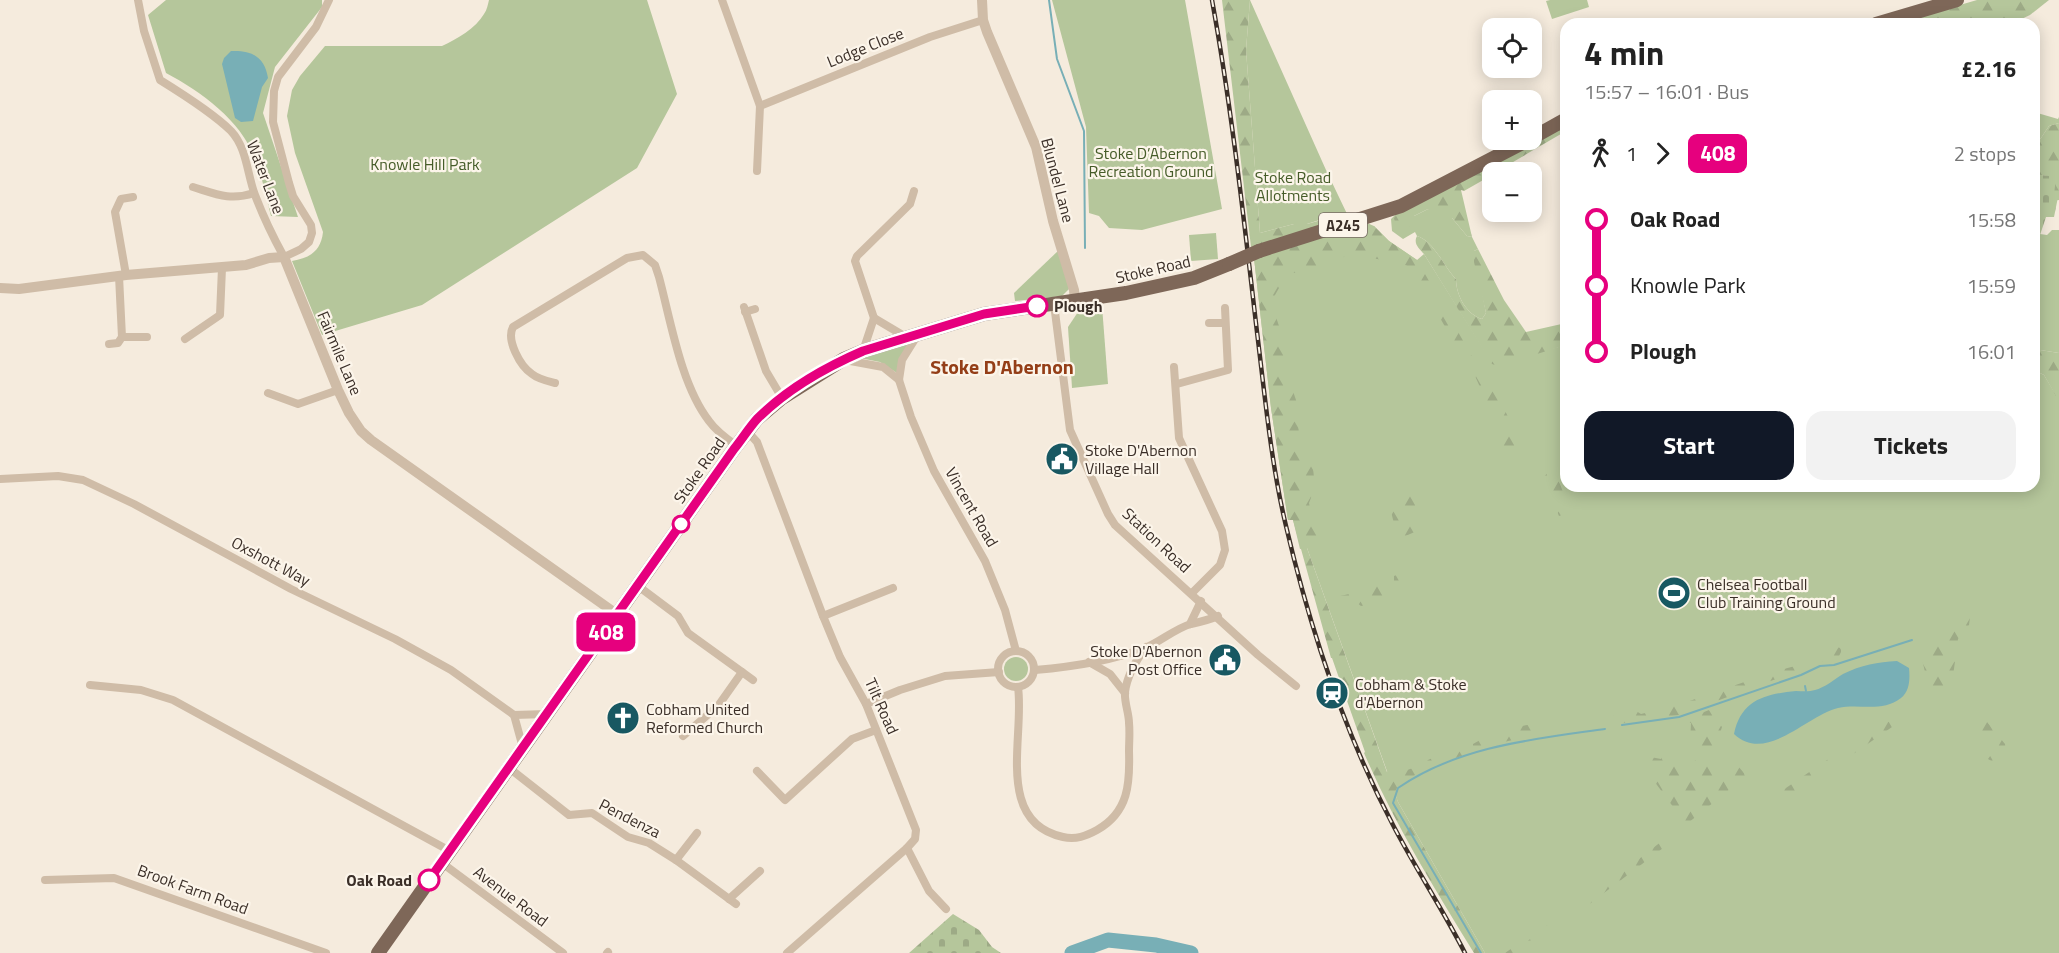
<!DOCTYPE html>
<html lang="en">
<head>
<meta charset="utf-8">
<style>
	body { margin:0; font-family:"Titillium Web",sans-serif; background:#f2f2f2; color:#222; height:100vh; display:flex; flex-direction:column; font-size:22px; white-space:nowrap }
	* { box-sizing:border-box; margin:0 }
	p { font-size:20px; color:#767676 }
	.icon { flex:none; width:33px; height:33px; fill:none; stroke:currentColor; stroke-width:2; stroke-linecap:round; stroke-linejoin:round }
	.map { position:relative; flex:1; overflow:hidden }
	.side { position:absolute; left:1560px; top:18px; width:480px; height:474px; display:flex; flex-direction:column; background:#fff; border-radius:18px; box-shadow:0 3px 15px #0003 }
	.side>* { flex:none }
	.badge { padding:0 12px; border-radius:9px; font-size:21px; line-height:39px }
	.controls { position:absolute; left:1482px; top:18px; display:grid; gap:12px }
	.controls a { display:grid; place-items:center; width:60px; height:60px; border-radius:12px; background:#fff; box-shadow:0 3px 15px #0003; font-size:30px }
	.map>.badge { position:absolute; translate:-50% -50%; box-shadow:0 0 0 3px #fff }
	.legs { display:flex; align-items:center; gap:9px; height:66px; padding:0 24px; font-size:20px }
	.legs p { margin-inline-start:auto }
	.headline { display:flex; align-items:center; justify-content:space-between; height:102px; padding:0 24px }
	h1 { font-size:33px; font-weight:700; line-height:45px }
	.button { display:flex; gap:12px; margin-top:auto; padding:12px 24px }
	.button a { flex:1; height:69px; border-radius:18px; background:#111827; color:#fff; font-size:24px; font-weight:700; line-height:69px; text-align:center }
	.button a+a { background:#f2f2f2; color:#222 }
	ul { padding:0 24px; list-style:none }
	li { display:flex; align-items:center; gap:21px; height:66px; font-size:22px }
	li i { display:grid; place-items:center; width:9px; height:100%; margin:0 8px; background:currentColor }
	li i::after { content:''; width:15px; height:15px; margin:-8px; border:4px solid; border-radius:50%; background:#fff }
	li p { margin-inline-start:auto }
	li:first-child i { background:linear-gradient(#0000 50%,currentColor 0) }
	li:last-child i { background:linear-gradient(currentColor 50%,#0000 0) }
	.map>svg:first-child { display:block }
	.green { fill:#b5c69b }
	.forest { fill:url(#forest-firs) }
	.cemetery { fill:url(#cemetery-stones) }
	.water { fill:#78afb6 }
	.lines { fill:none; stroke-linecap:round; stroke-linejoin:round }
	.stream { stroke:#78afb6; stroke-width:2 }
	.river { stroke:#78afb6; stroke-width:15 }
	.minor { stroke:#cfbca7; stroke-width:8 }
	.tertiary { stroke:#cfbca7; stroke-width:10 }
	.primary { stroke:#7e6758; stroke-width:14 }
	.rail-casing { stroke:#3b2f28; stroke-width:4.5 }
	.rail { stroke:#fcf5ea; stroke-width:2; stroke-dasharray:7; stroke-linecap:butt }
	.primary-bridge { stroke:#7e6758; stroke-width:14 }
	.line-1-casing { stroke:#fff; stroke-width:14 }
	.line-1 { stroke:#e6007e; stroke-width:9 }
	.stop-1-dot { fill:#fff; stroke:#e6007e; stroke-width:3 }
	.labels { text-anchor:middle; dominant-baseline:central; stroke-width:4.5; stroke-linejoin:round; paint-order:stroke }
	.shield { fill:#fcf5ea; stroke:#756a62; stroke-width:1.5 }
	.shield-label { font-size:15px; font-weight:bold; fill:#3b2f28 }
	.street-label { font-size:16px; fill:#3b2f28; stroke:#fcf5ea }
	.park-label { font-size:16px; fill:#465c29; stroke:#fcf5ea }
	.stop-label { font-size:16px; font-weight:bold; fill:#3b2f28; stroke:#fcf5ea; text-anchor:start }
	.poi-label { font-size:16px; fill:#3b2f28; stroke:#fcf5ea; text-anchor:start }
	.quarter-label { font-size:20px; font-weight:bold; fill:#943e17; stroke:#fcf5ea }
</style>
</head>
<body>
<div class="map">
<svg width="2059" height="953" viewBox="0 0 2059 953">
	<defs>
		<pattern id="forest-firs" width="22" height="20" patternUnits="userSpaceOnUse" patternTransform="scale(1.5)"><rect width="22" height="20" fill="#b5c69b"/><path d="M5 1l3.5 6h-7zM16 11l3.5 6h-7z" fill="#9daa86"/></pattern>
		<pattern id="cemetery-stones" width="16" height="16" patternUnits="userSpaceOnUse" patternTransform="scale(1.5)"><rect width="16" height="16" fill="#b5c69b"/><path d="M2 7V4a2 2 0 0 1 4 0v3zM10 15v-3a2 2 0 0 1 4 0v3z" fill="#9daa86"/></pattern>
	</defs>
	<rect width="100%" height="100%" fill="#f5ebdd"/>
	<g class="green">
		<path d="M 166,0 L 322,0 L 322,7 L 275,67 L 263,113 L 298,217 L 271,216 C 266,197 262,176 255,158 C 240,120 202,92 166,73 L 148,15 Z"/>
		<path d="M 489,0 L 647,0 L 677,94 L 637,168 L 422,305 L 322,335 L 292,261 C 310,258 321,251 323,232 L 295,153 L 287,116 L 292,90 L 300,76 L 325,46 L 442,46 C 457,39 476,28 484,14 C 487,10 488,4 489,0 Z"/>
		<polygon points="1052,0 1185,0 1222,209 1142,230 1109,228 1099,216 1089,213 1086,127"/>
		<polygon points="1250,0 1326,170 1349,218 1343,219 1332,216 1307,224 1294,224 1260,233 1246,50"/>
		<polygon points="1550,0 1587,0 1589,7 1552,19 1546,1"/>
		<polygon points="2034,112 2058,119 2059,117 2059,123 2049,126 2041,138 2034,144"/>
		<path d="M 1428,209 L 1452,218 L 1467,236 L 1472,237 L 1478,249 L 1474,251 L 1486,313 L 1482,319 C 1466,314 1456,295 1456,279 C 1444,267 1434,241 1417,236 L 1415,232 L 1403,239 L 1392,231 L 1391,219 L 1397,213 L 1414,216 Z"/>
		<polygon points="1374,226 1389,241 1417,260 1424,254 1493,364 1566,345 1566,486 2034,486 2034,370 2044,375 2056,395 2059,396 2059,953 1485,953 1398,802 1307,548 1300,549 1293,520 1288,520 1271,408 1254,258"/>
		<polygon points="2052,230 2059,230 2059,353 2034,349 2034,243 2037,243 2040,234 2047,235"/>
		<polygon points="1216,233 1218,259 1191,261 1189,235"/>
		<polygon points="1060,249 1069,289 1062,296 1015,301 1014,293"/>
		<polygon points="1102,306 1108,384 1072,388 1068,327 1078,312"/>
		<polygon points="911,340 897,373 880,362 860,358"/>
		<circle cx="1016" cy="669" r="12"/>
	</g>
	<g class="forest">
		<polygon points="1222,0 1250,0 1246,50 1260,233 1294,224 1307,224 1339,215 1343,219 1251,247"/>
		<polygon points="1977,0 2049,0 2030,15 2011,24 1895,24"/>
		<polygon points="1566,122 1566,131 1496,172 1492,172 1492,175 1464,191 1461,190 1472,237 1467,236 1452,218 1436,219 1428,209 1414,216 1411,226 1402,229 1396,227 1394,218 1402,209"/>
		<polygon points="2059,123 2059,200 2051,201 2047,176 2034,174 2034,144 2041,138 2049,126"/>
		<path d="M 1367,223 L 1374,226 L 1389,241 L 1417,260 L 1482,374 L 1496,392 L 1524,450 L 1522,454 L 1508,455 L 1503,446 L 1501,433 L 1475,376 L 1457,348 L 1412,268 C 1395,259 1376,262 1358,253 L 1340,258 L 1320,268 L 1293,273 L 1283,281 L 1271,302 L 1282,335 L 1285,368 L 1296,400 L 1300,446 L 1313,468 L 1315,487 L 1309,503 L 1312,519 L 1322,535 L 1319,543 L 1307,548 L 1387,772 L 1398,773 L 1416,767 L 1417,774 L 1399,784 L 1395,792 L 1398,802 L 1485,953 L 1474,953 C 1434,888 1394,823 1364,753 L 1365,752 L 1332,658 L 1331,658 L 1293,520 L 1288,520 L 1271,408 L 1254,258 Z"/>
		<path d="M 1417,236 C 1434,241 1444,267 1456,279 C 1456,295 1466,314 1482,319 L 1486,313 L 1474,262 L 1474,251 L 1478,249 L 1504,300 L 1526,332 L 1566,323 L 1566,345 L 1498,366 L 1492,364 L 1424,254 C 1419,248 1413,244 1417,236 Z"/>
		<polygon points="2034,349 2059,353 2059,396 2056,396 2044,375 2034,370"/>
		<polygon points="1547,447 1570,512 1559,516 1543,478 1549,471 1540,451"/>
		<polygon points="1407,492 1412,494 1421,526 1417,531 1403,537 1396,531 1389,504 1392,499"/>
		<polygon points="1399,571 1409,571 1412,580 1402,590 1391,588 1386,592 1383,601 1361,606 1356,602 1338,608 1335,604 1340,596 1363,591 1367,587 1394,581 1394,576 1399,574"/>
		<path d="M 1965,613 L 1970,617 L 1969,625 L 1958,639 L 1951,691 L 1948,696 L 1936,700 L 1931,697 L 1920,651 L 1922,644 L 1945,637 C 1949,626 1952,617 1965,613 Z"/>
		<polygon points="1836,647 1841,648 1841,652 1838,658 1824,661 1679,715 1615,724 1613,717 1615,710 1620,709 1627,713 1636,711 1641,714 1678,705 1776,671 1799,665 1803,661"/>
		<polygon points="1709,710 1722,727 1715,748 1705,746 1699,748 1690,744 1691,723 1689,722 1689,718"/>
		<polygon points="1884,721 1891,722 1892,727 1787,800 1782,798 1783,790"/>
		<polygon points="1983,721 1987,722 2005,744 2006,753 1993,762 1988,759 1993,752 1990,744 1978,729 1979,725"/>
		<path d="M 1534,724 L 1536,733 L 1531,736 L 1473,749 L 1473,744 C 1492,733 1512,727 1534,724 Z"/>
		<polygon points="1463,744 1467,745 1470,753 1424,769 1423,765 1428,760"/>
		<polygon points="1646,748 1645,756 1661,759 1663,751 1674,753 1676,764 1681,770 1699,758 1719,766 1737,765 1744,773 1745,777 1688,823 1687,822 1685,823 1632,751"/>
		<polygon points="1666,838 1671,839 1671,842 1525,953 1505,953 1518,944 1524,944 1575,903 1601,888"/>
	</g>
	<g class="cemetery">
		<polygon points="2034,174 2056,177 2054,195 2058,197 2054,217 2046,217 2037,244 2034,243"/>
		<polygon points="953,914 979,930 992,947 1001,953 909,953"/>
	</g>
	<g class="water">
		<path d="M 231,51 C 252,50 265,57 268,78 L 262,87 L 253,121 L 241,122 L 235,118 L 222,64 L 224,58 Z"/>
		<path d="M 1897,661 L 1909,668 C 1910,678 1910,691 1901,698 C 1882,713 1859,703 1838,708 C 1806,716 1766,764 1734,734 C 1741,700 1765,694 1796,691 C 1802,691 1809,692 1815,690 C 1824,688 1835,679 1843,674 C 1861,665 1878,662 1897,661 Z"/>
	</g>
	<g class="lines">
		<g class="stream">
			<polyline points="1049,0 1057,59 1084,131 1085,248"/>
			<polyline points="1805,686 1806,691"/>
			<polyline points="1622,725 1679,717 1801,675 1820,666 1834,665 1912,640"/>
			<path d="M 1481,953 L 1393,803 L 1398,788 C 1459,746 1534,739 1605,729"/>
		</g>
		<polyline class="river" points="1072,953 1108,940 1156,945 1191,953"/>
		<g class="minor">
			<path d="M 138,0 L 144,31 L 160,80 C 181,93 213,113 231,131 C 247,148 247,174 255,195 C 263,216 273,237 284,257 L 301,249 L 309,242 L 312,233 L 311,225 L 293,196 L 289,183 L 273,122 L 274,91 L 278,77 L 316,27 L 329,0"/>
			<polyline points="722,0 760,106 757,171"/>
			<polyline points="760,106 930,37 983,20"/>
			<path d="M 193,187 C 216,194 230,201 254,193"/>
			<polyline points="126,275 115,212 121,199 133,197"/>
			<polyline points="119,276 122,337"/>
			<polyline points="1054,304 1070,430 1108,514 1115,525 1258,655 1296,686"/>
			<polyline points="744,307 766,371 782,398"/>
			<polyline points="745,312 755,309"/>
			<polyline points="874,318 906,337"/>
			<polyline points="1209,323 1225,323"/>
			<polyline points="917,336 902,360 899,380 911,417 934,471 985,561 1005,610 1016,651"/>
			<polyline points="185,339 220,315 222,268"/>
			<polyline points="109,344 118,343 122,337 147,337"/>
			<polyline points="863,351 874,318 855,261 857,256 910,204 914,191"/>
			<polyline points="845,360 883,367 899,380"/>
			<polyline points="1174,367 1179,438 1222,531 1225,550 1220,565 1192,593"/>
			<path d="M 555,383 C 547,381 538,379 532,374 C 520,366 506,340 513,327 L 627,258 L 643,255 L 655,265 L 659,277 C 671,322 681,385 709,421 C 716,431 727,439 737,446"/>
			<polyline points="1177,384 1228,370 1225,308"/>
			<polyline points="268,393 298,404 338,390"/>
			<polyline points="747,431 757,442 823,616 840,657 866,704 916,830 915,839 907,848 787,953"/>
			<polyline points="0,479 58,476 83,480 134,504 291,589 395,639 451,670 514,715 547,714"/>
			<polyline points="638,586 678,616 688,633 742,672 718,706 683,736"/>
			<polyline points="823,616 893,588"/>
			<polyline points="1190,624 1201,601"/>
			<circle cx="1016" cy="669" r="18"/>
			<polyline points="1089,662 1110,674 1125,693"/>
			<path d="M 1035,670 C 1071,667 1111,661 1145,648 C 1160,642 1176,628 1191,624 C 1200,622 1209,620 1218,616"/>
			<polyline points="742,672 753,680"/>
			<polyline points="90,685 141,690 173,700 450,851"/>
			<path d="M 1018,687 C 1025,736 994,822 1063,837 C 1076,840 1086,836 1097,830 C 1129,812 1130,783 1129,751 C 1129,742 1130,733 1129,723 C 1129,713 1124,702 1125,692 C 1127,676 1137,659 1146,647"/>
			<polyline points="866,704 900,690 945,676 999,672"/>
			<polyline points="514,715 523,748"/>
			<polyline points="509,768 569,815 592,813 628,837 649,843 676,860 736,904"/>
			<polyline points="757,771 785,800 852,739 876,730"/>
			<polyline points="907,848 929,891 946,909"/>
			<polyline points="676,860 697,833"/>
			<polyline points="442,863 563,953"/>
			<polyline points="45,880 114,878 326,953"/>
			<polyline points="729,899 760,871"/>
			<polyline points="607,953 608,952"/>
		</g>
		<g class="tertiary">
			<polyline points="982,0 983,20 987,32 1036,147 1053,221 1074,290 1075,302"/>
			<polyline points="0,288 19,289 126,275 246,265 269,258 284,257 338,390 349,413 361,431 371,440 618,615"/>
		</g>
		<g class="primary">
			<polyline points="1876,24 1957,0"/>
			<polyline points="1532,138 1566,119"/>
			<polyline points="1259,251 1401,206 1528,140"/>
			<polyline points="378,953 734,449 757,419 782,398 844,359 863,351 984,314 1126,293 1194,278 1229,264"/>
		</g>
		<g class="rail-casing">
			<path id="rail" d="M 1212,0 C 1232,110 1244,221 1257,332 C 1265,397 1271,463 1286,526 C 1310,629 1344,732 1394,827 C 1416,869 1443,910 1465,953"/>
		</g>
		<use href="#rail" class="rail"/>
		<polyline class="primary-bridge" points="1229,264 1259,251"/>
	</g>
	<g class="lines">
		<g class="line-1-casing">
			<path id="line-1" d="M 429,880 L 734,449 C 742,439 749,428 757,419 C 786,390 826,367 863,351 L 984,314 L 1037,306"/>
		</g>
		<use href="#line-1" class="line-1"/>
	</g>
	<defs>
		<g id="civic-disc" transform="scale(1.725)"><circle r="9.5" fill="#185862" stroke="#fcf5ea"/><path d="M-.6-6.5H3V-4.5H.6V-3L4-1V1h2V6H-6V1h2V-1L-.6-3ZM-1.2 2.5V6h2.4V2.5Z" fill="#fff"/></g>
		<g id="stadium-disc" transform="scale(1.725)"><circle r="9.5" fill="#185862" stroke="#fcf5ea"/><path d="M0-5a6.5 5 0 1 0 0 10a6.5 5 0 1 0 0-10ZM-3.5-1.8h7v3.6h-7Z" fill="#fff"/></g>
		<g id="station-disc" transform="scale(1.725)"><circle r="9.5" fill="#185862" stroke="#fcf5ea"/><path d="M-3-6H3Q5-6 5-4V2Q5 4 3 4L4.5 6H3L1.5 4h-3L-3 6H-4.5L-3 4Q-5 4-5 2V-4Q-5-6-3-6ZM-3.5-4v3h7v-3ZM-3.5 1v1.5H-2V1ZM2 1v1.5H3.5V1Z" fill="#fff"/></g>
		<g id="church-disc" transform="scale(1.725)"><circle r="9.5" fill="#185862" stroke="#fcf5ea"/><path d="M-1.2-6h2.4v3.5h3.3v2.4h-3.3V6h-2.4V-.1h-3.3v-2.4h3.3Z" fill="#fff"/></g>
	</defs>
	<g fill-rule="evenodd">
		<use href="#civic-disc" x="1062" y="459"/>
		<use href="#stadium-disc" x="1674" y="593"/>
		<use href="#civic-disc" x="1225" y="660"/>
		<use href="#station-disc" x="1332" y="693"/>
		<use href="#church-disc" x="623" y="718"/>
	</g>
	<g class="stop-1-dot">
		<circle cx="1037" cy="306" r="10"/>
		<circle cx="681" cy="524" r="8"/>
		<circle cx="429" cy="880" r="10"/>
	</g>
	<g class="labels">
		<rect class="shield" x="1319" y="213" width="48" height="24" rx="4.5"/>
		<g class="shield-label">
			<text x="1343" y="225">A245</text>
		</g>
		<g class="street-label">
			<text transform="translate(865 47) rotate(-22)">Lodge Close</text>
			<text transform="translate(266 177) rotate(69)">Water Lane</text>
			<text transform="translate(1058 180) rotate(75)">Blundel Lane</text>
			<text transform="translate(1153 269) rotate(-13)">Stoke Road</text>
			<text transform="translate(340 353) rotate(67)">Fairmile Lane</text>
			<text transform="translate(699 470) rotate(-55)">Stoke Road</text>
			<text transform="translate(972 507) rotate(60)">Vincent Road</text>
			<text transform="translate(1157 540) rotate(43)">Station Road</text>
			<text transform="translate(271 561) rotate(28)">Oxshott Way</text>
			<text transform="translate(882 706) rotate(66)">Tilt Road</text>
			<text transform="translate(630 818) rotate(27)">Pendenza</text>
			<text transform="translate(193 889) rotate(20)">Brook Farm Road</text>
			<text transform="translate(511 896) rotate(37)">Avenue Road</text>
		</g>
		<g class="park-label">
			<text x="1151" y="153">Stoke D’Abernon<tspan x="1151" dy="18">Recreation Ground</tspan></text>
			<text x="425" y="164">Knowle Hill Park</text>
			<text x="1293" y="177">Stoke Road<tspan x="1293" dy="18">Allotments</tspan></text>
		</g>
		<g class="stop-label">
			<text x="1054" y="306">Plough</text>
			<text x="412" y="880" text-anchor="end">Oak Road</text>
		</g>
		<g class="poi-label">
			<text x="1085" y="450">Stoke D'Abernon<tspan x="1085" dy="18">Village Hall</tspan></text>
			<text x="1697" y="584">Chelsea Football<tspan x="1697" dy="18">Club Training Ground</tspan></text>
			<text x="1202" y="651" text-anchor="end">Stoke D'Abernon<tspan x="1202" dy="18">Post Office</tspan></text>
			<text x="1355" y="684">Cobham &amp; Stoke<tspan x="1355" dy="18">d'Abernon</tspan></text>
			<text x="646" y="709">Cobham United<tspan x="646" dy="18">Reformed Church</tspan></text>
		</g>
		<g class="quarter-label">
			<text x="1002" y="366">Stoke D'Abernon</text>
		</g>
	</g>
</svg>
<div class="controls">
<a><svg class="icon" aria-label="locate" viewBox="0 0 24 24"><circle cx="12" cy="12" r="6"/><path d="M12 2v4M12 18v4M2 12h4M18 12h4"/></svg></a>
<a>+</a>
<a>−</a>
</div>
<b class="badge" style="left:606px;top:632px;background:#e6007e;color:#fff">408</b>
<section class="side">
<div class="headline"><div><h1>4 min</h1><p>15:57 – 16:01 · Bus</p></div><b>£2.16</b></div>
<div class="legs"><svg class="icon" aria-label="walk" viewBox="0 0 24 24"><circle cx="13" cy="4" r="2"/><path d="M13 8l-2 6 4 7M11 14l-3 7M7 12l3-4h3l4 4"/></svg>1<svg class="icon" aria-label="forward" viewBox="0 0 24 24"><path d="M9 5l7 7-7 7"/></svg><b class="badge" style="background:#e6007e;color:#fff">408</b><p>2 stops</p></div>
<ul>
<li><i style="color:#e6007e"></i><b>Oak Road</b><p>15:58</p></li>
<li><i style="color:#e6007e"></i><span>Knowle Park</span><p>15:59</p></li>
<li><i style="color:#e6007e"></i><b>Plough</b><p>16:01</p></li>
</ul>
<div class="button"><a>Start</a><a>Tickets</a></div>
</section>
</div>
</body>
</html>
